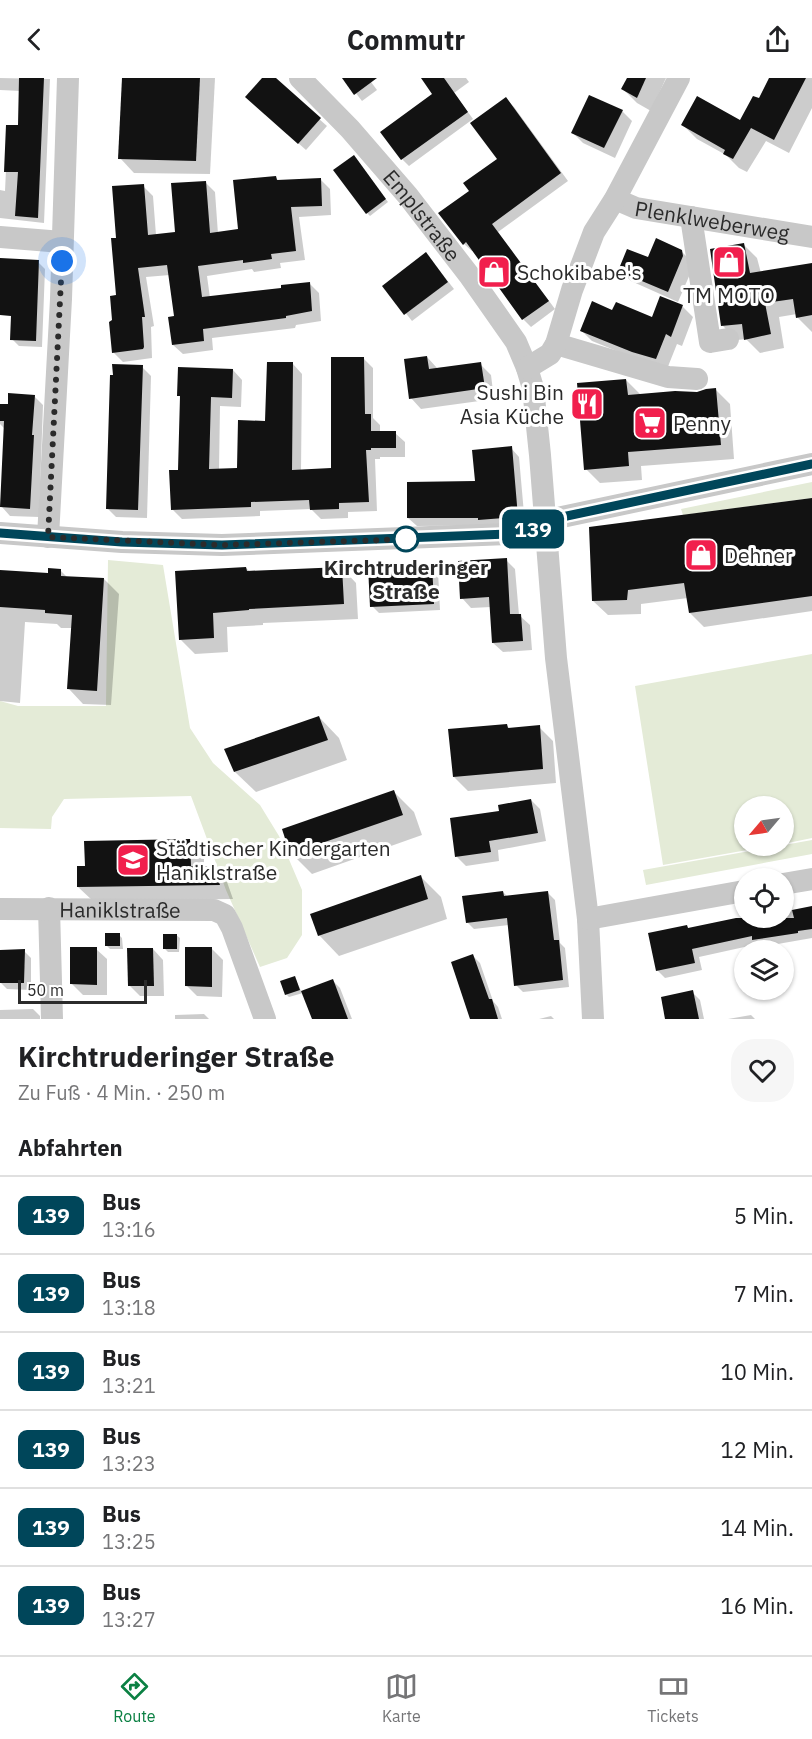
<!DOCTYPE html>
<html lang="de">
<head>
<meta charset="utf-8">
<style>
	body { margin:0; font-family:"IBM Plex Sans",sans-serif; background:#f6f6f6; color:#202124; height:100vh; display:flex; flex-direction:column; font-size:22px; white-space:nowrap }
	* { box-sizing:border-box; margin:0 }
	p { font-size:20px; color:#757577 }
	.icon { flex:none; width:33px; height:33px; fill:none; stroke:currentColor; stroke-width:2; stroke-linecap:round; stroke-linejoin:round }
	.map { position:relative; height:941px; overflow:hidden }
	.panel { display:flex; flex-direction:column; background:#fff; flex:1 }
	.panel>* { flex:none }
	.badge { padding:0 12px; border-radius:9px; font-size:21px; line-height:39px }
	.needle { width:39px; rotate:241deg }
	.buttons { position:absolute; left:734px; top:718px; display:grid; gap:12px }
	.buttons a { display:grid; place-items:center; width:60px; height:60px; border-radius:50%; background:#fff; box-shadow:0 2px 4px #0004; font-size:30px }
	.scale { position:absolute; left:18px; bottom:15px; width:129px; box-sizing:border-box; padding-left:6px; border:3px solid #2b2b2b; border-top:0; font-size:16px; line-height:21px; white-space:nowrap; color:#2b2b2b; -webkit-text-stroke:4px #fff; paint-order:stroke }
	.you { position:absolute; width:30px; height:30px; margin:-15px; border:4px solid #fff; border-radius:50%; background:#1a73e8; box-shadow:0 0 0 9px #1a73e833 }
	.map>.badge { position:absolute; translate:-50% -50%; box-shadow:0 0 0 3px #fff }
	h2 { padding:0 18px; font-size:22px; line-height:54px }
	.round { display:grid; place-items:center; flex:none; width:63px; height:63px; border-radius:24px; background:#f6f6f6 }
	.summary { display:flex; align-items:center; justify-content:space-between; height:102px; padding:0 18px }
	h1 { font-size:28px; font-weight:700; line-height:45px }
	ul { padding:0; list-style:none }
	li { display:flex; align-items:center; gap:18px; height:78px; padding:0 18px; border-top:2px solid #e0e0e0 }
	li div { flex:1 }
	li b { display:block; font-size:22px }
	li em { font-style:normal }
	li .badge { min-width:66px; font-weight:700; text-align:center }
	header { display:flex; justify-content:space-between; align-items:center; height:78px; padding:0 18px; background:#fff; font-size:27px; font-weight:700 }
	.tab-bar { display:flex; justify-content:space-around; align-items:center; height:84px; border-top:2px solid #e0e0e0; background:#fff; font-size:16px; color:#757577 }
	.tab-bar a { display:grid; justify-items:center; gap:3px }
	.tab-bar .on { color:#0b8043 }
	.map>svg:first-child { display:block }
	.green { fill:#e4ebd7 }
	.shadow { fill:#0003 }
	.building { fill:#121212 }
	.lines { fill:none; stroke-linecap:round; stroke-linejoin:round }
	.minor { stroke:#c8c8c8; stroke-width:22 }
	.line-casing { stroke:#fff; stroke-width:14 }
	.line { stroke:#00465a; stroke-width:9 }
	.walk { stroke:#2b2b2b; stroke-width:6; stroke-dasharray:0 10.8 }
	.stop-dot { fill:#fff; stroke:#00465a; stroke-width:3 }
	.labels { text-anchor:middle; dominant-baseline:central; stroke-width:6; stroke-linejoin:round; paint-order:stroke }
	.street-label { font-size:21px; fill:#2b2b2b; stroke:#fff }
	.poi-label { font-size:21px; fill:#2b2b2b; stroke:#fff; text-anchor:start }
	.stop-label { font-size:21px; font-weight:bold; fill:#2b2b2b; stroke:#fff }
</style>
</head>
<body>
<header><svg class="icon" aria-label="back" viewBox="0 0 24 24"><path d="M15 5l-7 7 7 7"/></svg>Commutr<svg class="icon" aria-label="share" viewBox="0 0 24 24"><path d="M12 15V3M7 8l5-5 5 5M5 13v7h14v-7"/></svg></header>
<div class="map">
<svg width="812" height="941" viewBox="0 0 812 941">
	<rect width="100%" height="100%" fill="#fff"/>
	<g class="green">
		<polygon points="812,404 812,420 683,437 681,431"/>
		<polygon points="108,482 163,487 190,650 213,685 260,727 279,758 302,812 302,857 287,880 260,889 226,812 191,718 64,721 52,739 51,751 0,750 0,623 18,628 106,628"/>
		<polygon points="812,576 812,760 783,766 783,729 744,729 744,768 770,768 663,787 635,608"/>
		<polygon points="812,762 812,776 646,807 643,792"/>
	</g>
	<g class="shadow">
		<polygon points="0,0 50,1 44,145 0,140 0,112 5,113 8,48 20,49 21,13 0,12"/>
		<polygon points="123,0 215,0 210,96 134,95 120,80"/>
		<polygon points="264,0 273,0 327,48 306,72 254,26"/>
		<polygon points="344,0 368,0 377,12 362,23"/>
		<polygon points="425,0 466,0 469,4 454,15 473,41 409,88 402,81 434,16"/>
		<polygon points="629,0 666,0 651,33 637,25 623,11"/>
		<polygon points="771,0 812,0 812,30 789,75 766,63 747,94 739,90 726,77 697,61 683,47 741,44 760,22"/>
		<polygon points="506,21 514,29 568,103 498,154 555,231 531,249 523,241 473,172 472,173 464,166 471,114 499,81"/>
		<polygon points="622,33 632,43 615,80 583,65 572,54"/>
		<polygon points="357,82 388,124 370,138 367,135"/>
		<polygon points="276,100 279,103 320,101 330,111 331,137 299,139 305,182 280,185 281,190 254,194 252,191 207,198 210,220 282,212 309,205 319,215 321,243 296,247 295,250 212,260 213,272 183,276 173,267 175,240 170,197 146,199 154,248 151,249 152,280 123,284 113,274 114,243 118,218 118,161 143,108 153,118 156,157 176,155 205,104 215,114 218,156 239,153"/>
		<polygon points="743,166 757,180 761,195 812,187 812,254 798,240 797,236 779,239 784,270 760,275 746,261 737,262 723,248"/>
		<polygon points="681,173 692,184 693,189 678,224 631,203 620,193 648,181"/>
		<polygon points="0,181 38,184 45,191 42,269 19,268 12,261 14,218 0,217"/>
		<polygon points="432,183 454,211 412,243 384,208"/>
		<polygon points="661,220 683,229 693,239 682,268 677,266 667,291 644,284 592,263 582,253 613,234 652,241"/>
		<polygon points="427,279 437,290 480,286 491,297 494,321 421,331 411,320"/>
		<polygon points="363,280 373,290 373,340 380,347 380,354 395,355 405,364 405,379 380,379 380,381 375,381 377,433 348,434 348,440 321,441 311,431 260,433 260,438 182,441 173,432 179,394 182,320 178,317 233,292 242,302 241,329 220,328 219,392 238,391 266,345 293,286 302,296 301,393 333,392"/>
		<polygon points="142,289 151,298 147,440 116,439 107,430 115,299"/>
		<polygon points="626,302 641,317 697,316 715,311 730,326 734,381 641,388 642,402 600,405 586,391"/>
		<polygon points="34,318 43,327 39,439 10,438 2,429 5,351 0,346 0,327 9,328"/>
		<polygon points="511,370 519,379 525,447 417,448 408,440 476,405"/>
		<polygon points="812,422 812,533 704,549 690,535 688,520 641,526 641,536 608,537 593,523"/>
		<polygon points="506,482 515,491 519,537 530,547 532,572 503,574 493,565 491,529 471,530 462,520"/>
		<polygon points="431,486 438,493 440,532 379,535 372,528"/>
		<polygon points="246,490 250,494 342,490 356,505 358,541 263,545 263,547 227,549 228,574 195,576 181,562"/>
		<polygon points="0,493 49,496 61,493 67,499 104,501 119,516 111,627 83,626 69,611 72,550 61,550 57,546 25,544 20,625 0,623"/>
		<polygon points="319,639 339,660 347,682 256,714 235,694"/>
		<polygon points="507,648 510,651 539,649 553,663 556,705 468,713 454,699"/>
		<polygon points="394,714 414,734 422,757 312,796 292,776 284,752"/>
		<polygon points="531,722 540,731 546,763 498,772 499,783 466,788 457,779 500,734"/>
		<polygon points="190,763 204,777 204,790 212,789 227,804 233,821 93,823 78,809"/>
		<polygon points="420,798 441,819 447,841 339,878 319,857"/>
		<polygon points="503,814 508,819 548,815 555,822 560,865 565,870 569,909 523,914 516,907 509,847 474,851 467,844"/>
		<polygon points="812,830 812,860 761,869 758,866 699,879 702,892 665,900 657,892 686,848 690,852 747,840 783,840 783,833"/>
		<polygon points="119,857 122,860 123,871 110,871 107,868"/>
		<polygon points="176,857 180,860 179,874 168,874 164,870"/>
		<polygon points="96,871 107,881 107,917 83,917 72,906"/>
		<polygon points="153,871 163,882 164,918 140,918 129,907"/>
		<polygon points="212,871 223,882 222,919 197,918 186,907"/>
		<polygon points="24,873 31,880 31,912 7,911 0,904"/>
		<polygon points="473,878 480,885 493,923 498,929 502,941 472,941"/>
		<polygon points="295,900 302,915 333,903 340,910 352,941 313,941 303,915 289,919 286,916"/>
		<polygon points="692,914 700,922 704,941 667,941"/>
		<polygon points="33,931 40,938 40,941 0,941 0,932"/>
		<polygon points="204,936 209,941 175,941 175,937"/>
		<polygon points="751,937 755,941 728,941"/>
		<polygon points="551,938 554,941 539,941"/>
	</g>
	<g class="building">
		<polygon points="19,0 44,0 38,140 15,138 18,94 4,94 6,47 18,47"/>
		<polygon points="122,0 200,0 196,83 118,81"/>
		<polygon points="262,0 276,0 321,40 298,66 245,19"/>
		<polygon points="342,0 377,0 354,17"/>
		<polygon points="421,0 444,0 468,34 401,82 380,54 432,16"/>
		<polygon points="627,0 646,0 637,20 621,11"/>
		<polygon points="769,0 806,0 774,62 751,50 733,81 723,76 725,72 681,47 697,18 740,42 753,18 759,20"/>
		<polygon points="589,17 623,32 604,70 571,55"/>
		<polygon points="506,19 561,95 492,146 549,223 522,242 466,164 463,167 438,135 469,113 463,105 497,81 470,45"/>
		<polygon points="354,77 386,121 366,136 333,92"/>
		<polygon points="276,98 277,102 321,100 322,128 291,129 296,173 271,176 272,181 243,185 243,182 198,188 202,219 281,210 281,207 310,204 312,233 286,238 286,240 203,251 204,263 172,267 168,239 174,238 167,187 138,190 145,239 142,239 144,269 143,271 112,275 109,244 112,242 110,218 116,217 111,160 116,160 112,108 144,106 148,157 175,154 171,105 206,103 210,155 238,151 233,102"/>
		<polygon points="656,160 682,172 683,178 668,214 618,193 627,171 648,179"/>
		<polygon points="744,165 750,195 812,185 812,237 796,240 793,221 765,225 771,256 744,262 742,246 721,248 710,171"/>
		<polygon points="426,174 448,204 404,237 382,208"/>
		<polygon points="0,180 39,182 36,263 10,262 11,238 0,237"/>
		<polygon points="660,218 683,227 671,259 666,256 656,281 632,274 580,253 592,223 612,232 616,224 652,239"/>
		<polygon points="427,278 429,291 481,284 485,310 409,321 404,281"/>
		<polygon points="331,279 364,279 365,336 371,336 371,353 396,353 396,370 371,370 371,372 366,372 369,424 339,425 339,431 310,432 309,422 251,424 251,429 171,432 169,392 178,392 180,318 177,318 178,289 233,291 232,320 211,319 209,391 237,390 238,342 265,343 267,284 293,284 292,392 331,390"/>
		<polygon points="112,286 143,287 138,432 106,431 110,297 113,297"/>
		<polygon points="626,301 628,317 675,313 697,314 706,311 716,310 721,367 628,374 629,388 584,392 577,305"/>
		<polygon points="8,315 35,317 32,357 34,357 30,431 0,429 4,343 0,343 0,326 8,326"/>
		<polygon points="512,368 518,439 478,442 478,440 407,440 407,404 475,403 472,372"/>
		<polygon points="812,420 812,518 689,535 684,505 628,512 627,522 592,523 589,449"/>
		<polygon points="507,480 510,536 521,536 523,563 492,565 489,519 460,521 458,483"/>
		<polygon points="432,485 434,526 370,529 368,488"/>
		<polygon points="246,489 247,493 342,489 344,526 249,531 249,532 213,535 214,560 179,562 175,493"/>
		<polygon points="48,490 61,491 61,498 104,500 97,613 67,611 72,537 45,535 45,532 0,529 0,492 48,495"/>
		<polygon points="319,638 328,662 234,694 224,671"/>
		<polygon points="507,646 508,650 540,647 543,691 453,699 448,651"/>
		<polygon points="394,712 403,737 290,776 282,751"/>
		<polygon points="531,721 538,755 489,763 491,774 455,779 450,740 499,733 498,727"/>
		<polygon points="190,761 191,788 213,788 220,807 77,809 77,788 85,788 84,763"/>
		<polygon points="421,797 428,821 318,858 310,836"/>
		<polygon points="503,813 504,818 548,813 554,862 559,862 563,902 514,908 507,840 466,845 462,818"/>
		<polygon points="812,828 812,851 798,853 798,855 752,862 752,858 692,871 695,885 656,893 648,855 687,847 688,850 736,840 794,840 792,832"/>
		<rect x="105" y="855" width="15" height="13"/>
		<rect x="163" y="856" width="14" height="15"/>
		<polygon points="70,869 97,869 97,907 70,906"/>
		<polygon points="185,869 212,869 212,909 185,908"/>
		<polygon points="127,870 153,870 154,908 128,908"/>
		<polygon points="25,871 24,905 0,905 0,872"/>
		<polygon points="473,876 489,921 492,921 498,941 470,941 451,884"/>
		<polygon points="295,898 300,912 285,917 280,903"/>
		<polygon points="333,901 348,941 312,941 301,913"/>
		<polygon points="693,912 699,941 665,941 661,919"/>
	</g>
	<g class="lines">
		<g class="minor">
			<path id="s1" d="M 300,0 L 350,51 L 408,118 L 469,197 L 516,264 L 527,290 L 533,310 L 540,377 L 556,580 L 588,841 L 593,941"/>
			<path id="s2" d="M 615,121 L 636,130 L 812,159"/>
			<polyline points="691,139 710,264 728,261"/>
			<polyline points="0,159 62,164"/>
			<polyline points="556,266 668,299 697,301"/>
			<polyline points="527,290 550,276 556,266 572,212 594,154 615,121 679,0"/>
			<polyline points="0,455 122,464 222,467 508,456 528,453 562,439 812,386"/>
			<polyline points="48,459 61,221 68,0"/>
			<polyline points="783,806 812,801"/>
			<polyline points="49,830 52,941"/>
			<path id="s3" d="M 0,831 L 214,832 L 225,837 L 232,850 L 265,941"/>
			<polyline points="588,841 744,813"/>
		</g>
	</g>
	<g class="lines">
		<g class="line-casing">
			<polyline id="line" points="0,455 122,464 222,467 508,456 528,453 562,439 812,386"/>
		</g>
		<use href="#line" class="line"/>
		<polyline class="walk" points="62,183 48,459 222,467 413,461 406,461"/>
	</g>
	<defs>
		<g id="shop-square" transform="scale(1.725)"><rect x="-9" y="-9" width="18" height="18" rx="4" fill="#f11f4d" stroke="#fff"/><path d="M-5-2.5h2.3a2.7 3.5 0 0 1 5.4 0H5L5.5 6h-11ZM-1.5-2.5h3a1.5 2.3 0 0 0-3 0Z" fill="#fff"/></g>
		<g id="restaurant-square" transform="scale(1.725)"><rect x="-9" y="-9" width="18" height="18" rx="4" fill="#f11f4d" stroke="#fff"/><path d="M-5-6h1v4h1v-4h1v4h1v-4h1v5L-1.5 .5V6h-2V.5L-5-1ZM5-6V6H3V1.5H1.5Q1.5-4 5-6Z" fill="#fff"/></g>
		<g id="supermarket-square" transform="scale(1.725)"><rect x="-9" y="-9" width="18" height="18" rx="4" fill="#f11f4d" stroke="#fff"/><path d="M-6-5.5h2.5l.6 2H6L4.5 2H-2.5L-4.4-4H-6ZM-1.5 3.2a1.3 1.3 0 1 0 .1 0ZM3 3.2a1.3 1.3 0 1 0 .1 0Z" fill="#fff"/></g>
		<g id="school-square" transform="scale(1.725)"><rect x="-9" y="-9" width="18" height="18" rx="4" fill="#f11f4d" stroke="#fff"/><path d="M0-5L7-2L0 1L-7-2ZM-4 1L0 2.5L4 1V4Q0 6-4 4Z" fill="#fff"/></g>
	</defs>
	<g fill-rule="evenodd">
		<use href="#shop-square" x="729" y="184"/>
		<use href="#shop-square" x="494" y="194"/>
		<use href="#restaurant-square" x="587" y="326"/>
		<use href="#supermarket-square" x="650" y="345"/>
		<use href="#shop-square" x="701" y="477"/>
		<use href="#school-square" x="133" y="782"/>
	</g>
	<circle class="stop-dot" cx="406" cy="461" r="12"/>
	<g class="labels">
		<g class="street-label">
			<text stroke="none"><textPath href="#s1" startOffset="184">Emplstraße</textPath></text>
			<text stroke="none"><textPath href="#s2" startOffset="100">Plenklweberweg</textPath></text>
			<text stroke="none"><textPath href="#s3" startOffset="120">Haniklstraße</textPath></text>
		</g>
		<g class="poi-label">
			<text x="517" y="194">Schokibabe's</text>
			<text x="729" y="217" text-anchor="middle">TM MOTO</text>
			<text x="564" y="314" text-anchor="end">Sushi Bin<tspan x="564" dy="24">Asia Küche</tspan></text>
			<text x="673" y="345">Penny</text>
			<text x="724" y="477">Dehner</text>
			<text x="156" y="770">Städtischer Kindergarten<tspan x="156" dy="24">Haniklstraße</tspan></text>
		</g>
		<g class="stop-label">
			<text x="406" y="489">Kirchtruderinger<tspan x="406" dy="24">Straße</tspan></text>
		</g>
	</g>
</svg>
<div class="buttons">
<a><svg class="needle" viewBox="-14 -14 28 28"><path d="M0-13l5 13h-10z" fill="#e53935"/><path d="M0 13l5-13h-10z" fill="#757577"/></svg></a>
<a><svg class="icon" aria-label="locate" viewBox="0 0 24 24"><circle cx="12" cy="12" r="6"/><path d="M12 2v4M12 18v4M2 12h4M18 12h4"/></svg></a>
<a><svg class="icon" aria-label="layers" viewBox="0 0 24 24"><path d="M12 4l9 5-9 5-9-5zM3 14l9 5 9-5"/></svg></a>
</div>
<div class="scale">50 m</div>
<div class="you" style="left:62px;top:183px"></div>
<b class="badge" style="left:533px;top:451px;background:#00465a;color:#fff">139</b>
</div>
<section class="panel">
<div class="summary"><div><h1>Kirchtruderinger Straße</h1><p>Zu Fuß · 4 Min. · 250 m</p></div><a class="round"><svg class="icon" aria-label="heart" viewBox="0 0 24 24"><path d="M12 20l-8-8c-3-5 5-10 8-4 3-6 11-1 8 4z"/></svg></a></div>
<h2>Abfahrten</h2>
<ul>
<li><span class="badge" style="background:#00465a;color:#fff">139</span><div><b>Bus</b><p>13:16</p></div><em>5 Min.</em></li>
<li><span class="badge" style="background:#00465a;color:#fff">139</span><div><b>Bus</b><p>13:18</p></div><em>7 Min.</em></li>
<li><span class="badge" style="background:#00465a;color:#fff">139</span><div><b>Bus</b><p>13:21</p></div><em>10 Min.</em></li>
<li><span class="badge" style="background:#00465a;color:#fff">139</span><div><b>Bus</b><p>13:23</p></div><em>12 Min.</em></li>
<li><span class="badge" style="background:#00465a;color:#fff">139</span><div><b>Bus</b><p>13:25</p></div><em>14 Min.</em></li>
<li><span class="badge" style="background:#00465a;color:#fff">139</span><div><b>Bus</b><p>13:27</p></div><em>16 Min.</em></li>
</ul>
</section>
<nav class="tab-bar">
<a class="on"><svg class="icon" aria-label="directions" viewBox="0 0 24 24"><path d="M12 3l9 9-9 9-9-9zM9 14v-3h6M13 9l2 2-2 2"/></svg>Route</a>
<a><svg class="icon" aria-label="map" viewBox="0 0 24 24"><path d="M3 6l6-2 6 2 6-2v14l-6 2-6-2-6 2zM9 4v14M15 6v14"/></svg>Karte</a>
<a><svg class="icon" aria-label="tickets" viewBox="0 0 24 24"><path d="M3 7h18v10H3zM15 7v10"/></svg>Tickets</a>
</nav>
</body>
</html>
